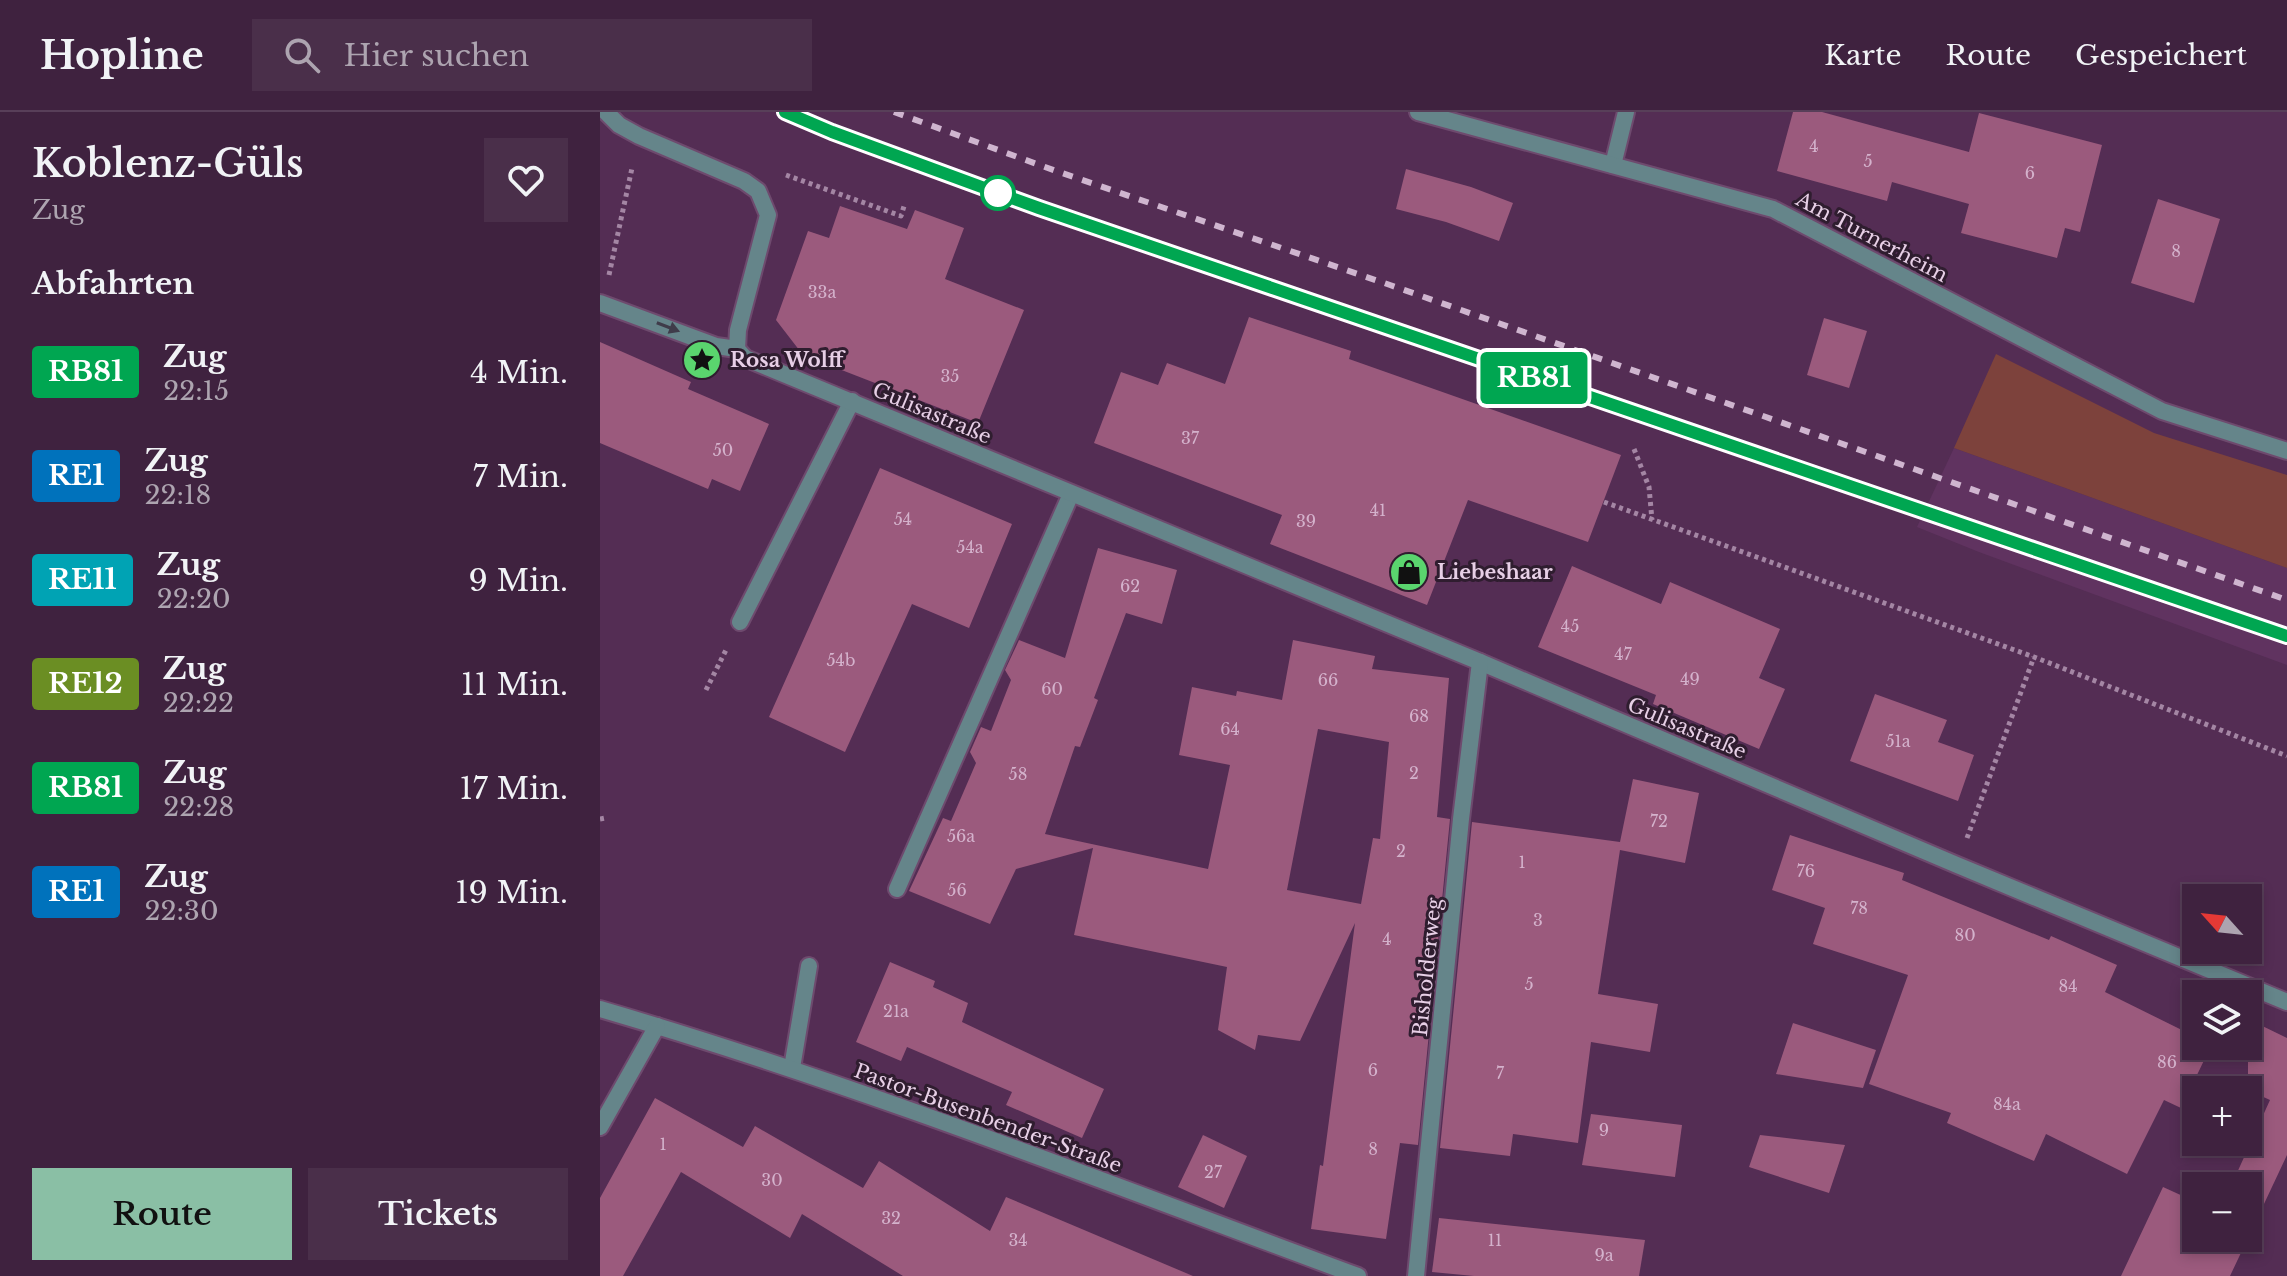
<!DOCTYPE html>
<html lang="de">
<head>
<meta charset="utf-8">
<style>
	body { margin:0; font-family:"Libre Baskerville",serif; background:#4a2f4a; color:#f1f3f6; height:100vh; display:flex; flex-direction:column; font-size:30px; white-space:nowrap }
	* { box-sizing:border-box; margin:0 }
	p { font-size:26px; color:#ada4b0 }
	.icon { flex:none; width:44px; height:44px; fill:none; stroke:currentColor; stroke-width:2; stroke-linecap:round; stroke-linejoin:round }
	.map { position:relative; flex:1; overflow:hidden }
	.sheet { display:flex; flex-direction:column; background:#3f223f; width:600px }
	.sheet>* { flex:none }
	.badge { padding:0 16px; border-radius:6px; font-size:28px; line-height:52px }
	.needle { width:52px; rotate:297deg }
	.tools { position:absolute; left:1582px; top:772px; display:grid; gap:16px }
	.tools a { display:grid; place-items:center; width:80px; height:80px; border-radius:0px; background:#3f223f; box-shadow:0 4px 12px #0003,0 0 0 2px #583f59; font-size:40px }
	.map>.badge { position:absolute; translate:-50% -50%; box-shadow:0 0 0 4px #fff }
	h2 { padding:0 32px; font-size:30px; line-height:72px }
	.round { display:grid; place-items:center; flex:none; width:84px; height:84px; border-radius:0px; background:#4a2f4a }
	.headline { display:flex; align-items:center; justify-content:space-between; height:136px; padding:0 32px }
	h1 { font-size:38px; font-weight:600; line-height:60px }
	.primary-button { display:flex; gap:16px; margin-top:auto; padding:16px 32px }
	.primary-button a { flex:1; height:92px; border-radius:0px; background:#8abfa5; color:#111; font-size:32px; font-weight:600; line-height:92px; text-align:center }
	.primary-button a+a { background:#4a2f4a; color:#f1f3f6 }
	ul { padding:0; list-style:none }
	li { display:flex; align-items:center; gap:24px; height:104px; padding:0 32px }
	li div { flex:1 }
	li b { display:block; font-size:30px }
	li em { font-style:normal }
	li .badge { min-width:88px; font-weight:700; text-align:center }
	header { display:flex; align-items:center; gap:48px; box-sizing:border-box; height:112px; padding:0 40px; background:#3f223f; border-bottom:2px solid #583f59 }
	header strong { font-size:38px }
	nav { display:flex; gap:44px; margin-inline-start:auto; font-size:28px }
	.search { width:560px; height:72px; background:#4a2f4a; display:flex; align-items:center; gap:20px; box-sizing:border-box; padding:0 28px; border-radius:0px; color:#ada4b0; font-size:30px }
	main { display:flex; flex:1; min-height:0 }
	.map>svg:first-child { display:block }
	.built { fill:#603360 }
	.green { fill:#7d423c }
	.building { fill:#9b5a7d; fill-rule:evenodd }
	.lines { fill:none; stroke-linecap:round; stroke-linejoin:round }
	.service-casing { stroke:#6e4a6e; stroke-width:20 }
	.minor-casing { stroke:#6e4a6e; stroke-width:20 }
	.path { stroke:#a486a4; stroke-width:5; stroke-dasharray:4 4; stroke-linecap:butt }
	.service { stroke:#65858a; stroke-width:16 }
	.minor { stroke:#65858a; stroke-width:16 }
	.rail { stroke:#cfb5cf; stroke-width:6; stroke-dasharray:10 10; stroke-linecap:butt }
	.oneway { fill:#3f3c4a }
	.line-casing { stroke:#fff; stroke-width:18 }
	.line { stroke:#00a651; stroke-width:12 }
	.stop-dot { fill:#fff; stroke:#00a651; stroke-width:4 }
	.labels { text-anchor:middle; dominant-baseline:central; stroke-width:6; stroke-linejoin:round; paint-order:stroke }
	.number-label { font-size:16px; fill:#d4b2cc }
	.street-label { font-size:20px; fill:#e7cfe6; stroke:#2f1d2f }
	.poi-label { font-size:20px; font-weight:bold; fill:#e7cfe6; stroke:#2f1d2f; text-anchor:start }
</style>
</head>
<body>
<header>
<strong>Hopline</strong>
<div class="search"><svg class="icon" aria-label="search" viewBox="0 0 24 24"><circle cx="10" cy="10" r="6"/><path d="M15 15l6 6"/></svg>Hier suchen</div>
<nav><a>Karte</a><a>Route</a><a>Gespeichert</a></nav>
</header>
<main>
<section class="sheet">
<div class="headline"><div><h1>Koblenz-Güls</h1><p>Zug</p></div><a class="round"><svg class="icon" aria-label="heart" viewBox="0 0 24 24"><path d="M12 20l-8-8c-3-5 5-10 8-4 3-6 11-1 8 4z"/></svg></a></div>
<h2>Abfahrten</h2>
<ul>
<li><span class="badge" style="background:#00a651;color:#fff">RB81</span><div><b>Zug</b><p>22:15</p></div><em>4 Min.</em></li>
<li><span class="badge" style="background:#0072bc;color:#fff">RE1</span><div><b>Zug</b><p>22:18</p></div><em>7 Min.</em></li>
<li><span class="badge" style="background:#00a3b4;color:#fff">RE11</span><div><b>Zug</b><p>22:20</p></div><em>9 Min.</em></li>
<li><span class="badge" style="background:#6b8e23;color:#fff">RE12</span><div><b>Zug</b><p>22:22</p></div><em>11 Min.</em></li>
<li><span class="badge" style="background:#00a651;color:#fff">RB81</span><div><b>Zug</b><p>22:28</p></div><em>17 Min.</em></li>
<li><span class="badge" style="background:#0072bc;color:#fff">RE1</span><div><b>Zug</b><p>22:30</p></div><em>19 Min.</em></li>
</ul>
<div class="primary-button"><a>Route</a><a>Tickets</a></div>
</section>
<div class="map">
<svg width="1687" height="1164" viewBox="0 0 1687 1164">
	<rect width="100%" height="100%" fill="#542d54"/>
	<polygon class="built" points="1354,336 1687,456 1687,553 1379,440 1317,415"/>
	<polygon class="green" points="1396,242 1554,321 1687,363 1687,456 1354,336"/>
	<g class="building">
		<polygon points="1193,0 1222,0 1369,40 1379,1 1502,33 1480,120 1465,116 1457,146 1361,121 1369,92 1292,70 1287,89 1177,59"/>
		<polygon points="806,57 871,75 913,91 899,129 846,110 796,97"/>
		<polygon points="1558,87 1620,107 1594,191 1531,171"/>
		<polygon points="240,94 307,117 315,98 364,116 345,167 424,198 378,311 203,243 176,208 208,119 229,126"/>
		<polygon points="649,205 751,239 749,247 1021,343 988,430 868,388 827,493 670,432 682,403 494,331 521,260 558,273 567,251 625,272"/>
		<polygon points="1224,206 1267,219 1249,276 1207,263"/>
		<polygon points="0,230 91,270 88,277 169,312 140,379 112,367 108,377 0,331"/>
		<polygon points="280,356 412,412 369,516 312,492 245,640 169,605"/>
		<path d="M 498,436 L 577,458 L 562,512 L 526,501 L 494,586 L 498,588 L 480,635 L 475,634 L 445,722 L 608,757 L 630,653 L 579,643 L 592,575 L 636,584 L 637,579 L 682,588 L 693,528 L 775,544 L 772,557 L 849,566 L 837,705 L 850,707 L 818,1033 L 800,1031 L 786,1127 L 711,1117 L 720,1053 L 723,1054 L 755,811 L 700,929 L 658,923 L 655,938 L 618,918 L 627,855 L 474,823 L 493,736 L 416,757 L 390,812 L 309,779 L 343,706 L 351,709 L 376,651 L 370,640 L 381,615 L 391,619 L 411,568 L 405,558 L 419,528 L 465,546 ZM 718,617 L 789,630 L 780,727 L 773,726 L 761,792 L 687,778 Z"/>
		<polygon points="972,454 1061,492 1070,470 1180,517 1159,566 1185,577 1159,637 1053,592 1056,583 938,535"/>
		<polygon points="1275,582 1347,608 1338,630 1374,643 1358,689 1250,649"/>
		<polygon points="1033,667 1099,681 1085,751 1020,738 998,882 1058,892 1050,940 991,930 978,1031 913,1022 910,1044 840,1036 872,710 1020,730"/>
		<polygon points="1190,723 1304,761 1302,768 1449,828 1451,824 1517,853 1505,880 1596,925 1596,934 1611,934 1581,996 1564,988 1527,1062 1446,1022 1434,1049 1347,1011 1351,1001 1269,972 1308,863 1213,832 1225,796 1172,778"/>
		<polygon points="290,850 335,869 333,875 368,891 362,910 504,977 482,1026 406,993 412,980 307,935 301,949 256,930"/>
		<polygon points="1648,907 1687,926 1687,1043 1648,1126 1648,1074 1631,1074 1670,988 1648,978"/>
		<polygon points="1193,911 1276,938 1263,976 1176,962"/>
		<polygon points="55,986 143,1035 155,1014 263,1076 279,1049 390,1119 406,1085 593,1164 303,1164 202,1102 190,1126 81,1060 23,1164 0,1164 0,1086"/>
		<polygon points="991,1002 1082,1013 1075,1065 982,1053"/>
		<polygon points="603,1023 647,1044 624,1096 578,1075"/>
		<polygon points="1160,1023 1245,1033 1229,1081 1149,1055"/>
		<polygon points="1563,1075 1596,1090 1596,1126 1648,1126 1630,1164 1521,1164"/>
		<polygon points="839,1106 1045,1128 1039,1164 874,1164 832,1160"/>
	</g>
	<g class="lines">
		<g class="service-casing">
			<g id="service">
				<polyline points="1013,53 1026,0"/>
				<polyline points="140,510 252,289"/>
				<polyline points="297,777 471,382"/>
				<polyline points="192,956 209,854"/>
			</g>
		</g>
		<g class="minor-casing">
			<g id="minor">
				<polyline points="6,0 19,13 39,24 144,69 158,79 168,103 138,218 137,237"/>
				<polyline points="818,0 1173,97 1562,299 1687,339"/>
				<polyline points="0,191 116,234 137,237 145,246 880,550 1357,753 1687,890"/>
				<path d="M 0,897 C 257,972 507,1071 758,1164"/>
				<polyline points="0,1015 57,914"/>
				<polyline points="816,1164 861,707 880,550"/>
			</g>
		</g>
		<g class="path">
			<polyline points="186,63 301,104 305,91"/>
			<polyline points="9,163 32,56"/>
			<polyline points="1034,337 1049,375 1052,408"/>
			<polyline points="1004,390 1434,545 1687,644"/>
			<polyline points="106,578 127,536"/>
			<polyline points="0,707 5,706"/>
			<polyline points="1367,726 1434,545"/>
		</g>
		<use href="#service" class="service"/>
		<use href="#minor" class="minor"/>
		<g class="rail">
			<polyline points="185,0 232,20 439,96 1687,524"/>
			<polyline points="294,0 456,59 790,173 1687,488"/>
		</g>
	</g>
	<defs><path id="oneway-solid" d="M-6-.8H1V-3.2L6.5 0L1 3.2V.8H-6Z" transform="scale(2)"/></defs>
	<use class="oneway" href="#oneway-solid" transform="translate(68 215) rotate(21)"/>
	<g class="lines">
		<g class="line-casing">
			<polyline id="line" points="185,0 232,20 439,96 1687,524"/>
		</g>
		<use href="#line" class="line"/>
	</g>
	<defs>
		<g id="sight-disc" transform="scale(2)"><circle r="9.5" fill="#5ad56e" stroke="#2f1d2f"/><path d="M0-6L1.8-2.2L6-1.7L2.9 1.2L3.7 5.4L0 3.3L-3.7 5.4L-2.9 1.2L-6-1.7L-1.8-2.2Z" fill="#111"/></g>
		<g id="shop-disc" transform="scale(2)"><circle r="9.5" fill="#5ad56e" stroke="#2f1d2f"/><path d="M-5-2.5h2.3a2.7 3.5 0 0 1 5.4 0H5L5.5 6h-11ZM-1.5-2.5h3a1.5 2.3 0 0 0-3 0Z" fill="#111"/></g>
	</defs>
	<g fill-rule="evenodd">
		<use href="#sight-disc" x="102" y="248"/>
		<use href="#shop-disc" x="809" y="460"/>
	</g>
	<circle class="stop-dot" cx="398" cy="81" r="16"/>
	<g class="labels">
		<g class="number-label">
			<text x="1214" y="34">4</text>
			<text x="1268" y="49">5</text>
			<text x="1430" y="61">6</text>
			<text x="1576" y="139">8</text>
			<text x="222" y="180">33a</text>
			<text x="350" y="264">35</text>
			<text x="590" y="326">37</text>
			<text x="123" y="338">50</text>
			<text x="778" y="398">41</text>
			<text x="303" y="407">54</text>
			<text x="706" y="409">39</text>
			<text x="370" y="435">54a</text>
			<text x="530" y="474">62</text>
			<text x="970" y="514">45</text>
			<text x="1023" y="542">47</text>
			<text x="241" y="548">54b</text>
			<text x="1090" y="567">49</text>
			<text x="728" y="568">66</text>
			<text x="452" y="577">60</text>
			<text x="819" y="604">68</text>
			<text x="630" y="617">64</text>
			<text x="1298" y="629">51a</text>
			<text x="814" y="661">2</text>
			<text x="418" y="662">58</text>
			<text x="1059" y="709">72</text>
			<text x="361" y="724">56a</text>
			<text x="801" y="739">2</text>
			<text x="922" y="750">1</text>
			<text x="1206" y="759">76</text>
			<text x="357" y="778">56</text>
			<text x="1259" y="796">78</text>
			<text x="938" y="808">3</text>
			<text x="1365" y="823">80</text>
			<text x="787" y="827">4</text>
			<text x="929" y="872">5</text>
			<text x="1468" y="874">84</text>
			<text x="296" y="899">21a</text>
			<text x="1567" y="950">86</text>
			<text x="773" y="958">6</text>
			<text x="900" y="961">7</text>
			<text x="1407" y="992">84a</text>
			<text x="1004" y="1018">9</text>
			<text x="63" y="1032">1</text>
			<text x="773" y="1037">8</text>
			<text x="613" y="1060">27</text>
			<text x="172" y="1068">30</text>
			<text x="291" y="1106">32</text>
			<text x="418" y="1128">34</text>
			<text x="895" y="1128">11</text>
			<text x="1004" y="1143">9a</text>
		</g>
		<g class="street-label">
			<text transform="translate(1272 125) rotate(28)">Am Turnerheim</text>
			<text transform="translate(332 301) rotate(23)">Gulisastraße</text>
			<text transform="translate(1087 616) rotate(23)">Gulisastraße</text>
			<text transform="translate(827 855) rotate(-84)">Bisholderweg</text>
			<text transform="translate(388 1006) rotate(20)">Pastor-Busenbender-Straße</text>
		</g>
		<g class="poi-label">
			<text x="130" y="248">Rosa Wolff</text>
			<text x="837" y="460">Liebeshaar</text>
		</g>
	</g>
</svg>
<div class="tools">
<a><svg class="needle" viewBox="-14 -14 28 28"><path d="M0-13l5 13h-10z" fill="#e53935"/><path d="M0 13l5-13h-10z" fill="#ada4b0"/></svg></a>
<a><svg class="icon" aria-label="layers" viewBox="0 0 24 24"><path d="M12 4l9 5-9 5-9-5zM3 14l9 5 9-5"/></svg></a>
<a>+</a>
<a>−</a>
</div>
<b class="badge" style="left:934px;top:266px;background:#00a651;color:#fff">RB81</b>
</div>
</main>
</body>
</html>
